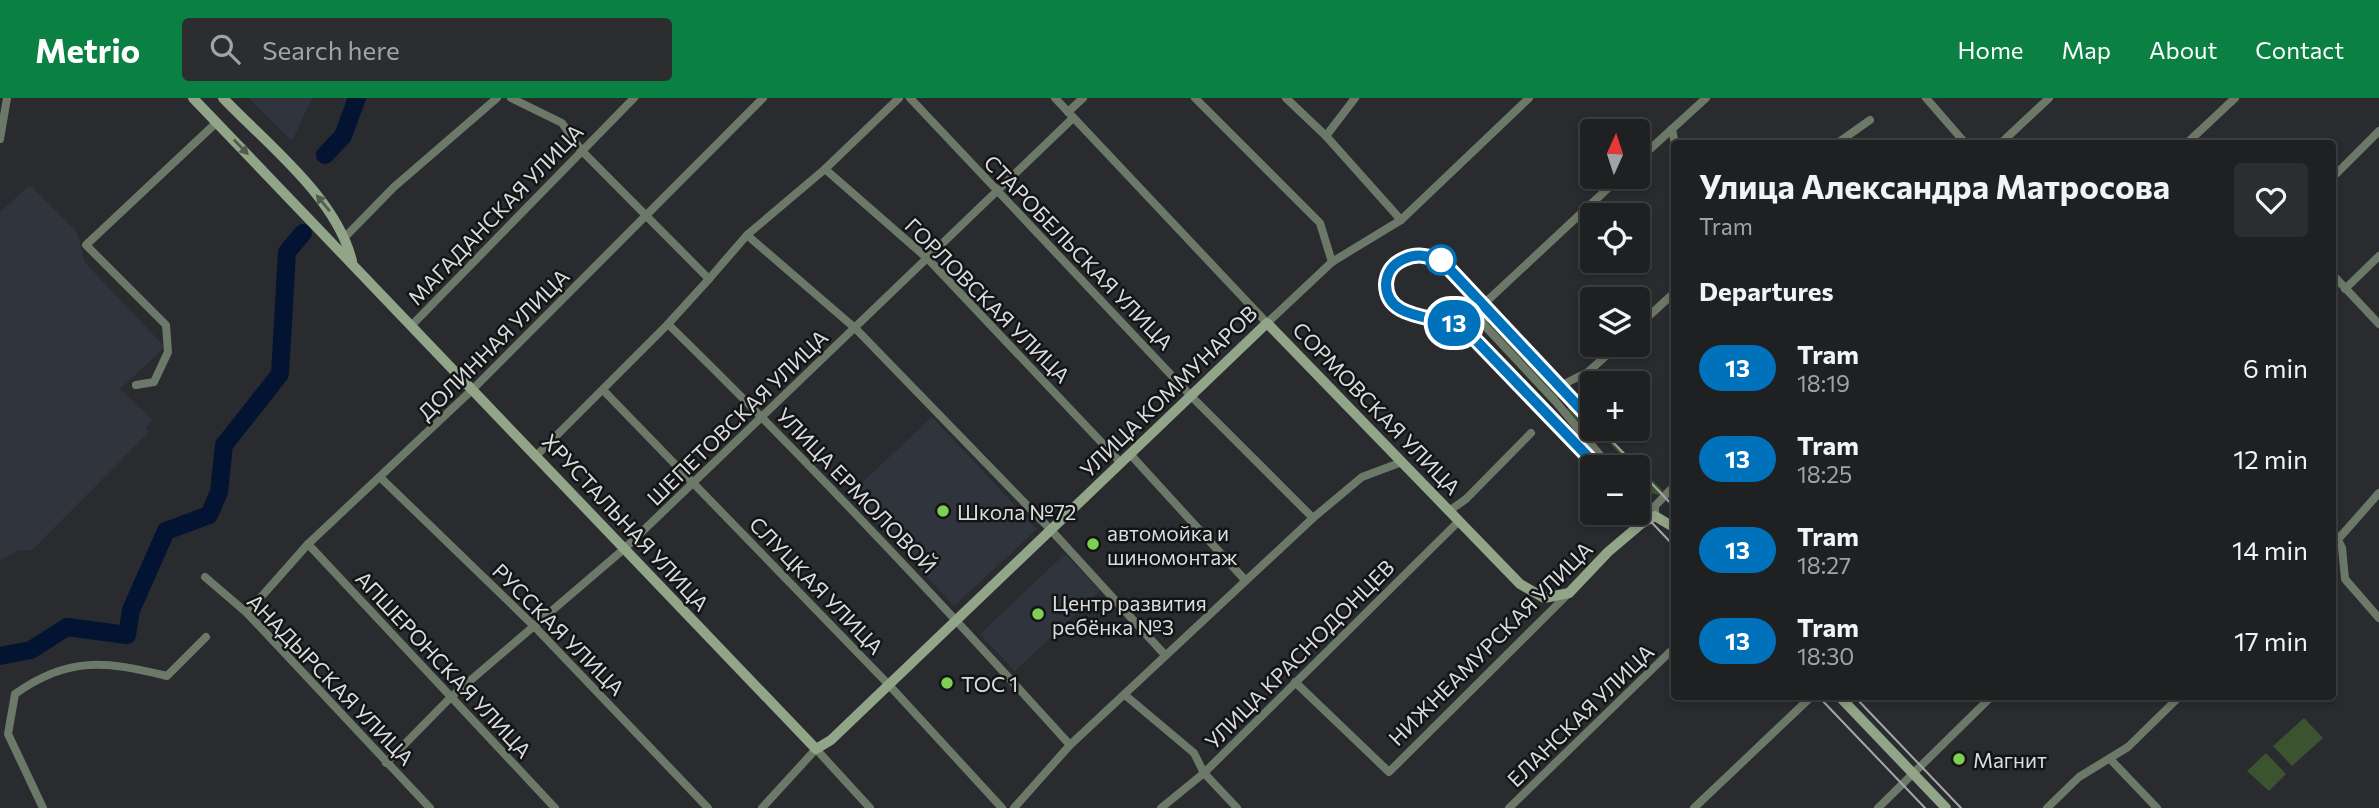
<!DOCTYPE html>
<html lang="en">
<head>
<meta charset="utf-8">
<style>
	body { margin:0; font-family:Commissioner,sans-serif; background:#2c2d2f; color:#f1f3f6; height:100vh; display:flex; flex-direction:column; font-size:26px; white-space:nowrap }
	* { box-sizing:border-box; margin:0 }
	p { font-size:23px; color:#a1a3a5 }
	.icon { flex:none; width:38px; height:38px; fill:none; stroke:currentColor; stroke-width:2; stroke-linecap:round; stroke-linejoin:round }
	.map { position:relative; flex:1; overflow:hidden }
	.sheet { position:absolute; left:1671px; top:42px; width:665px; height:560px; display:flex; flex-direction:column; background:#1f2022; border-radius:7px; box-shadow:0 4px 10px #0003,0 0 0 2px #3c3e40 }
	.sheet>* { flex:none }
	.badge { padding:0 14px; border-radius:23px; font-size:24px; line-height:46px }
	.needle { width:46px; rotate:3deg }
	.buttons { position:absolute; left:1580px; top:21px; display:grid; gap:14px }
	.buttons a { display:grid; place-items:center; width:70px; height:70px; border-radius:7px; background:#1f2022; box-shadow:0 4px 10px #0003,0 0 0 2px #3c3e40; font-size:35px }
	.map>.badge { position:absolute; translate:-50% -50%; box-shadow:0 0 0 4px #fff }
	h2 { padding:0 28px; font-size:26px; line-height:63px }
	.round { display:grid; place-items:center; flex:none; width:74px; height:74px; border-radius:7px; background:#2c2d2f }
	.head { display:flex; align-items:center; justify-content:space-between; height:119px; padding:0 28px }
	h1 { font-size:33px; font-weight:700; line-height:52px }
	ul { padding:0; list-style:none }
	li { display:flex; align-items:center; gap:21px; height:91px; padding:0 28px }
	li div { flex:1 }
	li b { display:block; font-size:26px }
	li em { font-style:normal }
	li .badge { min-width:77px; font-weight:700; text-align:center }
	header { display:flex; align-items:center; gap:42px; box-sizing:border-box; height:98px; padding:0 35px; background:#0b8043; color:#fff }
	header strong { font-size:33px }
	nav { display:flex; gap:38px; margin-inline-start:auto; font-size:24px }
	.search { width:490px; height:63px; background:#2c2d2f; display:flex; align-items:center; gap:18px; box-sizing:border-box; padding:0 24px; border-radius:7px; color:#a1a3a5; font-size:26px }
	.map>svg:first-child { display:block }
	.built { fill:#30353d }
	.green { fill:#3b542f }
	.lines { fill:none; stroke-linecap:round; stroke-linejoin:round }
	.river { stroke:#021432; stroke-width:18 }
	.street { stroke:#6d7968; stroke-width:8 }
	.secondary { stroke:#92a589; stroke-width:10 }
	.tram { stroke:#a7a8aa; stroke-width:2 }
	.oneway { fill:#525c4f }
	.line-casing { stroke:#fff; stroke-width:16 }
	.line { stroke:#0072bc; stroke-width:10 }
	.stop-dot { fill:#fff; stroke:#0072bc; stroke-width:3.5 }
	.poi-dot { fill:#7fd052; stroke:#131415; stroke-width:2.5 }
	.labels { text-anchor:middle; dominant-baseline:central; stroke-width:5; stroke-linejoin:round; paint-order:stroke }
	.street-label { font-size:21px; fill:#dbdcde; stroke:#131415 }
	.poi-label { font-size:21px; fill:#dbdcde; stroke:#131415; text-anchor:start }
</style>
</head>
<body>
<header>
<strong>Metrio</strong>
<div class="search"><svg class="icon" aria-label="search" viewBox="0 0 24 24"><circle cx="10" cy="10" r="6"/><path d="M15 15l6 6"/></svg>Search here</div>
<nav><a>Home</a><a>Map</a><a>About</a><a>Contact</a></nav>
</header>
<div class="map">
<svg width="2379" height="710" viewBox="0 0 2379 710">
	<rect width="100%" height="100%" fill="#292b2e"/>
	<g class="built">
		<polygon points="249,0 312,0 292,43"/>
		<polygon points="30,87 77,134 85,165 165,249 120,291 153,322 146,329 149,334 32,452 18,452 0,463 0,114"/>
		<polygon points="932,319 1037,431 954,508 850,396"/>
		<polygon points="1065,456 1100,493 1015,573 980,536"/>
	</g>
	<g class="green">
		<polygon points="1490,209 1590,316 1579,325 1567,311 1572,307 1555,298 1486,224"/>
		<polygon points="1608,337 1663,393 1660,397 1650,395 1638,384 1638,369 1632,369 1605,340"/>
		<polygon points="2304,620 2323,640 2292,668 2273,648"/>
		<polygon points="2266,655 2286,676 2269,693 2247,673"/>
	</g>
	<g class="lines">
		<g class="river">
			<polyline points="325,57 343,38 357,0"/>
			<polyline points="0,558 31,552 67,529 127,537 131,512 166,433 209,417 219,394 224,347 280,276 287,154 303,135"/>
		</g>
		<g class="street">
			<path d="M 511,0 L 562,25 L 581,52 L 709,181 L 668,226 C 807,362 940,503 1070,647"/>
			<polyline points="910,0 1191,298 1313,420"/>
			<polyline points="1055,0 1267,225 1332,164 1401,122 1529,0"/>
			<polyline points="1195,0 1320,125 1332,164"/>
			<polyline points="1286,0 1326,38 1401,122"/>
			<polyline points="1926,0 1966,46"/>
			<polyline points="1068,14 1083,0"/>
			<polyline points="1672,31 1675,46"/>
			<polyline points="1326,38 1355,0"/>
			<polyline points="0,41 7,0"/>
			<polyline points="1836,46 1870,22"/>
			<polyline points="2000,46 2049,0"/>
			<polyline points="2186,46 2235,0"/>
			<polyline points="1638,62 1706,0"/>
			<polyline points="825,71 928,161 1121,365"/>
			<polyline points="2333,79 2379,33"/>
			<polyline points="747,137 856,231 1051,432 1165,557"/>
			<polyline points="346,138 394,89 497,0"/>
			<polyline points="2333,177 2379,226"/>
			<polyline points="709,181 747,137 825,71 899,0"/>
			<polyline points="2345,191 2379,158"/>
			<polyline points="412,227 634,0"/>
			<polyline points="1638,228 1675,194"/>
			<polyline points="1564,286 1588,274 1618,247"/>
			<polyline points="136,287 154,284 168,254 166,227 86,147 217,24"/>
			<polyline points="604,293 889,587 1002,710"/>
			<polyline points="1130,356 1245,482"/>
			<polyline points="537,357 668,226"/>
			<polyline points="1610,369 1556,304 1483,226 1487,203 1620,79"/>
			<polyline points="381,380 534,528 708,710"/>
			<polyline points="1638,399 1655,418"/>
			<polyline points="1449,413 1466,401 1531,335"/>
			<polyline points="1655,418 1655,408 1675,387"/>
			<polyline points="2333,432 2342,450 2345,481 2379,520"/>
			<polyline points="308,446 555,710"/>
			<polyline points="2333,447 2379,395"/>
			<polyline points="205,479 247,515 430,710"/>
			<polyline points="247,515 308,446 473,291 763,0"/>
			<polyline points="1295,584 1389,674 1569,495"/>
			<polyline points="1125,597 1194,655 1204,675 1237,710"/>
			<polyline points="2111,662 2157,710"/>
			<polyline points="386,665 451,599 624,451 1073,20"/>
			<path d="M 43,710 L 8,636 L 15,596 C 68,558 106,563 167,578 L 206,539"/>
			<polyline points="762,710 816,651 870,710"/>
			<polyline points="1014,710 1070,647 1313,420 1362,379 1402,364"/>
			<polyline points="1161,710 1204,675 1459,423"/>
			<polyline points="1509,710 1675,549"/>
			<polyline points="1694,710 1812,598"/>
			<polyline points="1878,710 1992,598"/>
			<polyline points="2047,710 2079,679 2128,649 2180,598"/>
		</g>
		<g class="secondary">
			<polyline points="193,0 816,651 831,642 1267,225 1520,486 1544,500 1569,495 1608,454 1641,426 1655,418 1675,430"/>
			<path d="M 223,0 C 268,47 336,99 352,163"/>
			<polyline points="1839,598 1946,710"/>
		</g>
		<g class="tram">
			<path d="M 1592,323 L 1441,162 C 1427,158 1417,155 1404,161 C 1393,166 1387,173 1386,186 C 1386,226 1444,216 1468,234 L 1598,369"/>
			<polyline points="1600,331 1637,369"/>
			<polyline points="1638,371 1675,410"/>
			<polyline points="1638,410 1675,449"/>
			<polyline points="1818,598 1925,710"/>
			<polyline points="1854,598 1961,710"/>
		</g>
	</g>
	<defs><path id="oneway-solid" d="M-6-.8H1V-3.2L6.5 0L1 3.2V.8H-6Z" transform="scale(1.75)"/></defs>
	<g class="oneway">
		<use href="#oneway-solid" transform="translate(241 49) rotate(46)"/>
		<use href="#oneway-solid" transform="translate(323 105) rotate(-130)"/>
	</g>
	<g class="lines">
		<g class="line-casing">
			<path id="line" d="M 1592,323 L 1441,162 C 1427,158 1417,155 1404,161 C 1393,166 1387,173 1386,186 C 1386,226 1444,215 1468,234 L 1598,369"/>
		</g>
		<use href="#line" class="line"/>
	</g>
	<circle class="stop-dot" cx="1441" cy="162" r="14"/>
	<g class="poi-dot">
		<circle cx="943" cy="413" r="7"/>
		<circle cx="1093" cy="446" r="7"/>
		<circle cx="1038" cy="516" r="7"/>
		<circle cx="947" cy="585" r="7"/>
		<circle cx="1959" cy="661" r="7"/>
	</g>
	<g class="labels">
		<g class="street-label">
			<text transform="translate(495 116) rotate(-46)">МАГАДАНСКАЯ УЛИЦА</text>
			<text transform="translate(1079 154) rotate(46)">СТАРОБЕЛЬСКАЯ УЛИЦА</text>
			<text transform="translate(988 202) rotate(45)">ГОРЛОВСКАЯ УЛИЦА</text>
			<text transform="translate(493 246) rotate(-45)">ДОЛИННАЯ УЛИЦА</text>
			<text transform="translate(1168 293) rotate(-44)">УЛИЦА КОММУНАРОВ</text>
			<text transform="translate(1377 310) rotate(46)">СОРМОВСКАЯ УЛИЦА</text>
			<text transform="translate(737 319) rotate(-44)">ШЕПЕТОВСКАЯ УЛИЦА</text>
			<text transform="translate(857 392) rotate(46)">УЛИЦА ЕРМОЛОВОЙ</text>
			<text transform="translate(626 424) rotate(47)">ХРУСТАЛЬНАЯ УЛИЦА</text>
			<text transform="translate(817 487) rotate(46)">СЛУЦКАЯ УЛИЦА</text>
			<text transform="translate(559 531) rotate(45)">РУССКАЯ УЛИЦА</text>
			<text transform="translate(1490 545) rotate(-45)">НИЖНЕАМУРСКАЯ УЛИЦА</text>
			<text transform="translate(1299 556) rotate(-45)">УЛИЦА КРАСНОДОНЦЕВ</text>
			<text transform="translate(444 566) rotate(47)">АПШЕРОНСКАЯ УЛИЦА</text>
			<text transform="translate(331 581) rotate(46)">АНАДЫРСКАЯ УЛИЦА</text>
			<text transform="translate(1580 617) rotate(-44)">ЕЛАНСКАЯ УЛИЦА</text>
		</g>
		<g class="poi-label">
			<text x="957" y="413">Школа №72</text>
			<text x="1107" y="434">автомойка и<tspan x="1107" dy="24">шиномонтаж</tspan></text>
			<text x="1052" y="504">Центр развития<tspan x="1052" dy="24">ребёнка №3</tspan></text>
			<text x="961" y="585">ТОС 1</text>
			<text x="1973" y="661">Магнит</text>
		</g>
	</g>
</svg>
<div class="buttons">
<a><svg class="needle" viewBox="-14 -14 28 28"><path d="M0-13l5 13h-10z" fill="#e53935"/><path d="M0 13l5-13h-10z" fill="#a1a3a5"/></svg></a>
<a><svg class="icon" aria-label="locate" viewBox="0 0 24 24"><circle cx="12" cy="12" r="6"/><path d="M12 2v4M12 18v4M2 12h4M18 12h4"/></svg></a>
<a><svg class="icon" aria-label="layers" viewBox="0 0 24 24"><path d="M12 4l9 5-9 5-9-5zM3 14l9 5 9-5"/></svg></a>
<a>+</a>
<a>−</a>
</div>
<b class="badge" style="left:1454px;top:225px;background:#0072bc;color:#fff">13</b>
<section class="sheet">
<div class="head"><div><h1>Улица Александра Матросова</h1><p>Tram</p></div><a class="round"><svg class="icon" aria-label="heart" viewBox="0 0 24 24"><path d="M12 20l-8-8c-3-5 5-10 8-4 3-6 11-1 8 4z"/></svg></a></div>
<h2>Departures</h2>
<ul>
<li><span class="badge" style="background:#0072bc;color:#fff">13</span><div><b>Tram</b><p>18:19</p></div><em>6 min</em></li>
<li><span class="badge" style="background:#0072bc;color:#fff">13</span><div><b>Tram</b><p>18:25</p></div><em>12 min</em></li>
<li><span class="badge" style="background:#0072bc;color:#fff">13</span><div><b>Tram</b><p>18:27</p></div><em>14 min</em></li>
<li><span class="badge" style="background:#0072bc;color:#fff">13</span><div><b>Tram</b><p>18:30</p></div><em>17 min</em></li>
</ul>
</section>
</div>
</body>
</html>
